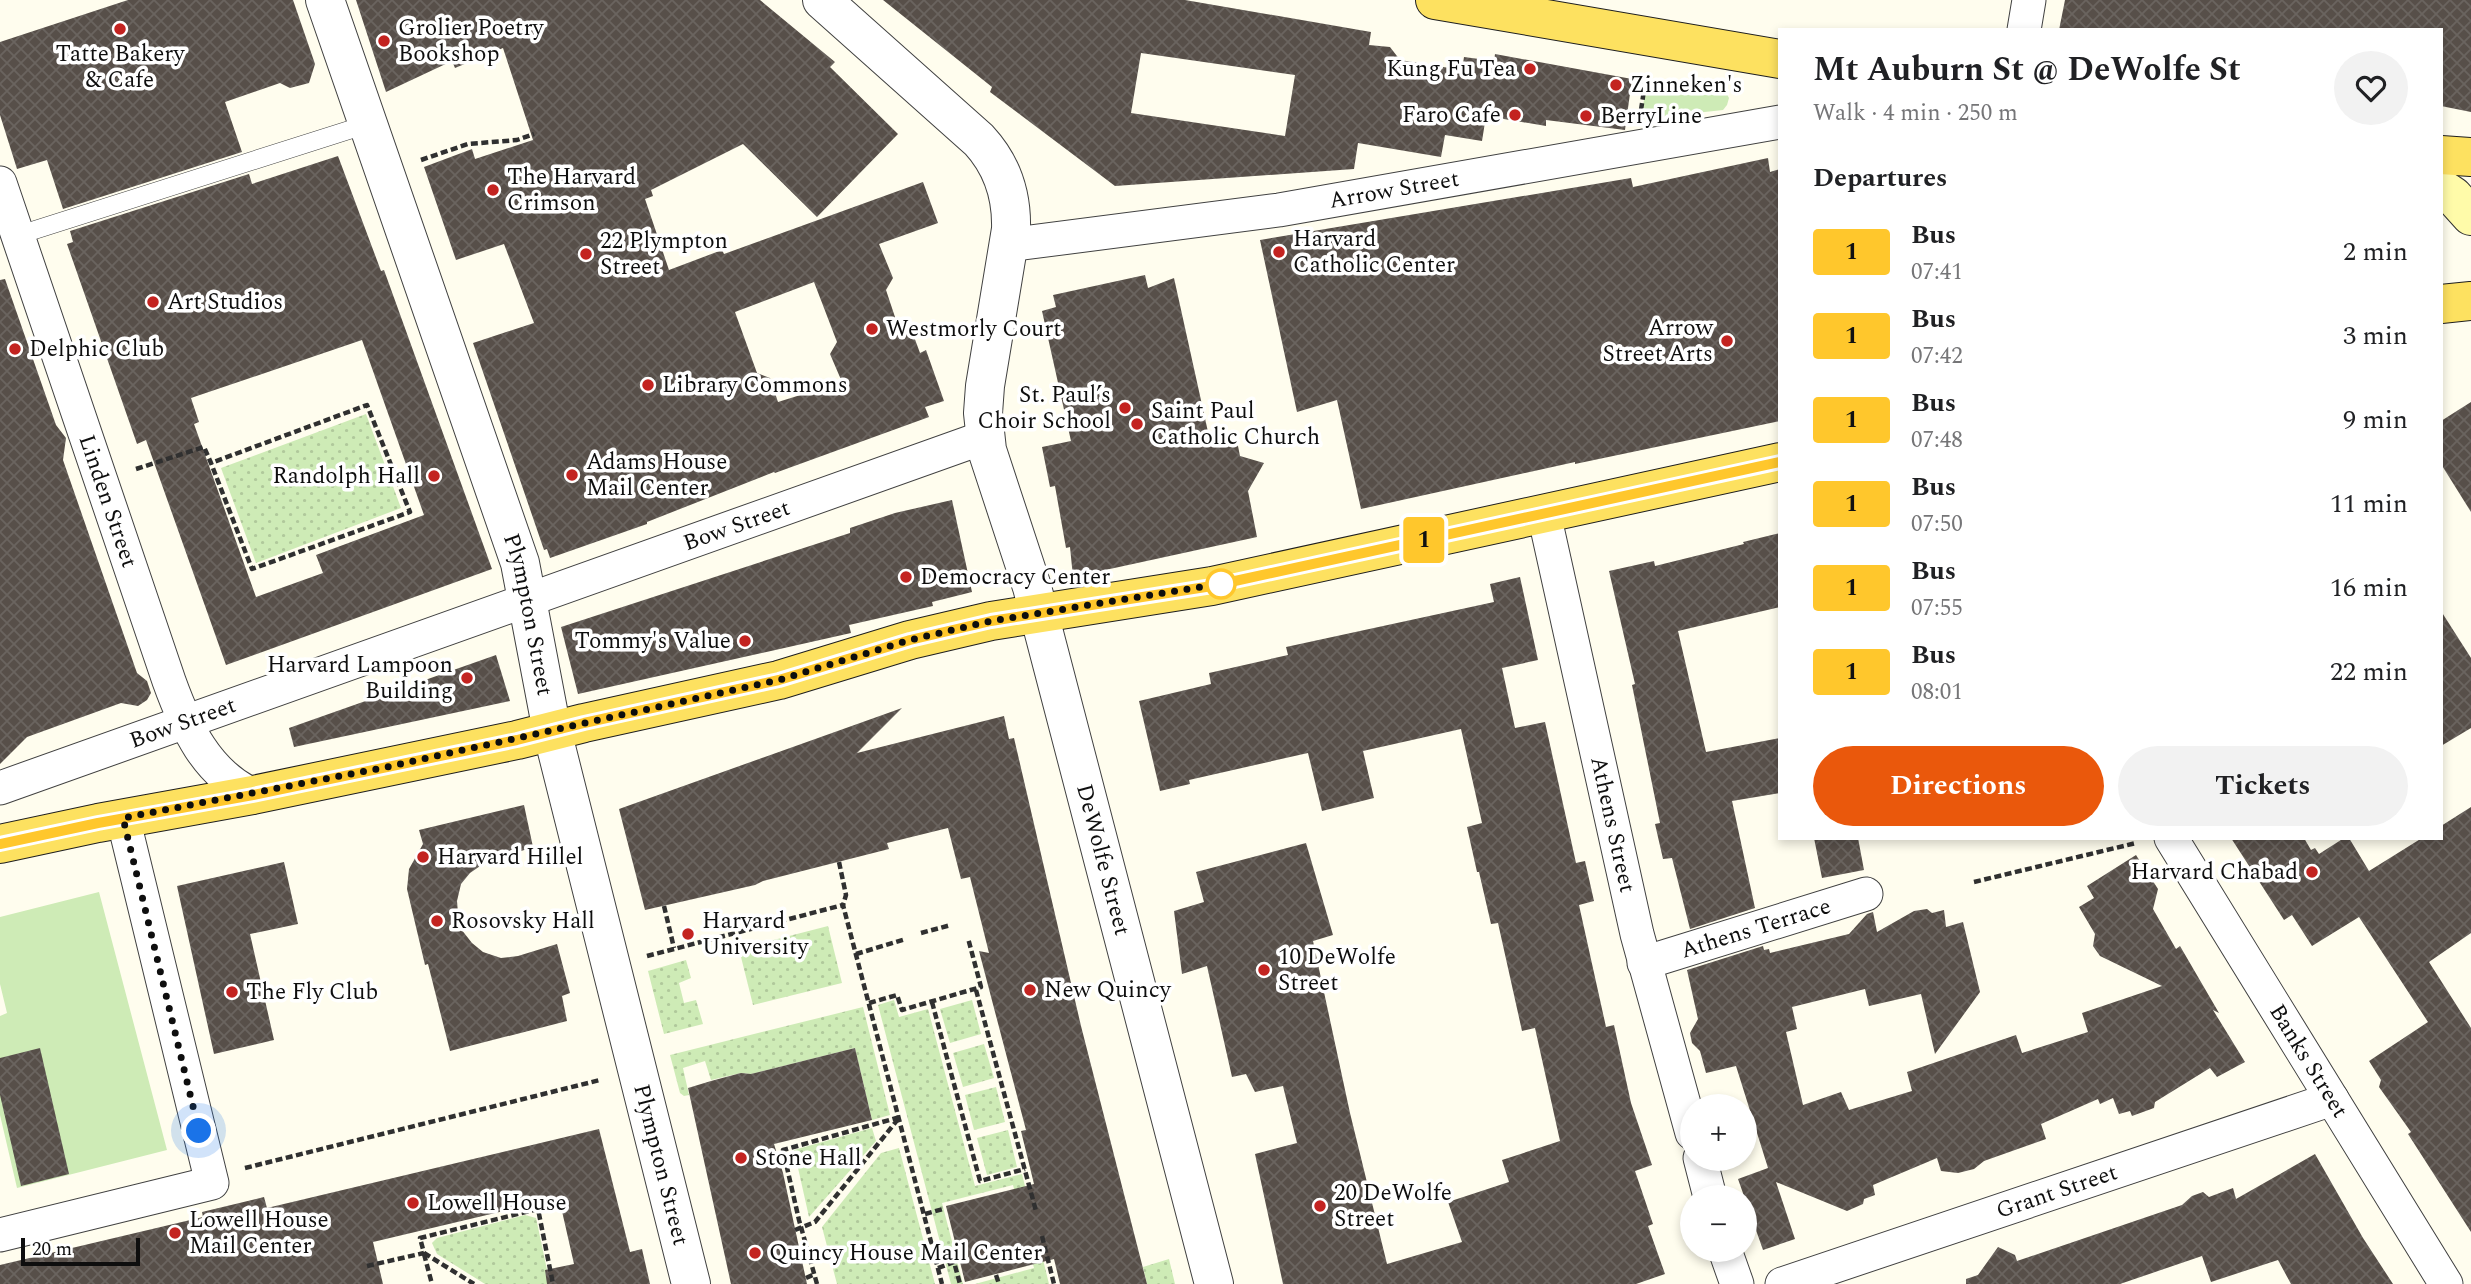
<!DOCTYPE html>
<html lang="en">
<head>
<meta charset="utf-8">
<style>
	body { margin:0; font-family:Spectral,serif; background:#f2f2f2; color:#202124; height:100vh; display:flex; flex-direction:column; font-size:26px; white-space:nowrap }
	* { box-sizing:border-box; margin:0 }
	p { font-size:23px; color:#757577 }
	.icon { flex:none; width:38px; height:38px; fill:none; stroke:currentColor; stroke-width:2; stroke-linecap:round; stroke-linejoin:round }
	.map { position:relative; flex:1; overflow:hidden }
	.sheet { position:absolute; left:1778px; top:28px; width:665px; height:812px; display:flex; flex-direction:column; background:#fff; border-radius:0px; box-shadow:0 4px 10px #0003 }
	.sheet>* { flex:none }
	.badge { padding:0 14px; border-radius:5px; font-size:24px; line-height:46px }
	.controls { position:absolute; left:1680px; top:1094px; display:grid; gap:14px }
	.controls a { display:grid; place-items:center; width:77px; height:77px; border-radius:50%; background:#fff; box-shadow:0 4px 10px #0003; font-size:35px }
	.scale { position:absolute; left:21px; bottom:18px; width:119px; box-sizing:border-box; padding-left:7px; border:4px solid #0e0e0e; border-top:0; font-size:19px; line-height:24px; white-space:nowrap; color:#0e0e0e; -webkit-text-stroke:5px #fff; paint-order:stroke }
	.you { position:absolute; width:35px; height:35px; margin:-18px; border:5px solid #fff; border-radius:50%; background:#1a73e8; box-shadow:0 0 0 10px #1a73e833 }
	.map>.badge { position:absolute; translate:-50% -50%; box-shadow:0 0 0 4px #fff }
	h2 { padding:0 35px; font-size:26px; line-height:63px }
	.round { display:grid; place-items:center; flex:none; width:74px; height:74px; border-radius:37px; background:#f2f2f2 }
	.summary { display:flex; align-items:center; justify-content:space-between; height:119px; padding:0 35px }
	h1 { font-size:33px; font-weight:700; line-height:52px }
	.button { display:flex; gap:14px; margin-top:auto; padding:14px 35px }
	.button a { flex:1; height:80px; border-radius:42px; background:#ea580c; color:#fff; font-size:28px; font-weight:700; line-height:80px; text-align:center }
	.button a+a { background:#f2f2f2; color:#202124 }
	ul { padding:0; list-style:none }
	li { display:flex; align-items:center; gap:21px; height:84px; padding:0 35px }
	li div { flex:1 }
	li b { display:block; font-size:26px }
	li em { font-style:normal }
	li .badge { min-width:77px; font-weight:700; text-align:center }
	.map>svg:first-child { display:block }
	.grass { fill:url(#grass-dots) }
	.park { fill:#ceebb6 }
	.building { fill:url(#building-cross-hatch); fill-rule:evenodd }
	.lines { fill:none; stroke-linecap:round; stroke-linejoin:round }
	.service-casing { stroke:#414141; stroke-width:19 }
	.minor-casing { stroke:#414141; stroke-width:35 }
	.tertiary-casing { stroke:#414141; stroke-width:40 }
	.secondary-casing { stroke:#303030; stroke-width:40 }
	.primary-casing { stroke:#1f1f1f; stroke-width:40 }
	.path { stroke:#303030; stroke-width:4.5; stroke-dasharray:7 3.5; stroke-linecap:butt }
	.service { stroke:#fff; stroke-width:18 }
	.minor { stroke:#fff; stroke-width:33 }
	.tertiary { stroke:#fff; stroke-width:38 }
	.secondary { stroke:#fffba9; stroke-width:38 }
	.primary { stroke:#fde160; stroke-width:38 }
	.line-casing { stroke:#fff; stroke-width:16 }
	.line { stroke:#ffc72c; stroke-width:10 }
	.walk { stroke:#0e0e0e; stroke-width:7; stroke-dasharray:0 12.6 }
	.poi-dot { fill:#c32320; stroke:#fff; stroke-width:2.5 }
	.stop-dot { fill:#fff; stroke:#ffc72c; stroke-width:3.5 }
	.labels { text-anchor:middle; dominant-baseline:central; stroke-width:7; stroke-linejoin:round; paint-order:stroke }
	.poi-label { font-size:23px; fill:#0e0e0e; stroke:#fff; text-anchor:start }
	.street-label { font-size:23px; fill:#0e0e0e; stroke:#fff }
</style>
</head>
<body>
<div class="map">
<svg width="2471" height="1284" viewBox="0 0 2471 1284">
	<defs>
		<pattern id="grass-dots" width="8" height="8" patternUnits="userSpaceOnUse" patternTransform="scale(1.75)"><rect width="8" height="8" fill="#ceebb6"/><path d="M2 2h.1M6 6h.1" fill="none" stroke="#b0c89b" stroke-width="1.8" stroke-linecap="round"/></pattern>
		<pattern id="building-cross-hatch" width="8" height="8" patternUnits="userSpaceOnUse" patternTransform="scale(1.75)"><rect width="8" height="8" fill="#574f49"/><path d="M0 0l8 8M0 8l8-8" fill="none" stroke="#6a645f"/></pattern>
	</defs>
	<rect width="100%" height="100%" fill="#fffdee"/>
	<g class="grass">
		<polygon points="366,414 401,508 256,563 221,468"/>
		<polygon points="828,926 842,983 753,1005 739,949"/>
		<polygon points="686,960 691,978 679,983 684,1003 696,1000 703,1024 664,1034 648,971"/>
		<polygon points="894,1000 899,1017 928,1009 975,1186 1022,1174 1049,1284 975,1284 1034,1268 1013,1185 942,1203 963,1284 951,1284 878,1005"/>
		<polygon points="972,1000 981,1034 950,1043 940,1009"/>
		<polygon points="863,1007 890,1115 872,1120 855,1048 751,1074 741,1073 711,1080 705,1061 683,1068 689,1095 684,1096 680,1093 670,1055"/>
		<polygon points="984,1044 994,1078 963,1087 953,1053"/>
		<polygon points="996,1087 1005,1122 974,1130 965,1095"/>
		<polygon points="872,1128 876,1141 809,1217 794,1150"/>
		<polygon points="1008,1130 1017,1167 987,1175 977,1138"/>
		<polygon points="899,1148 935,1284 837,1284 822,1227 881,1153"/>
		<polygon points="525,1215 536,1218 550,1284 485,1284 437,1254 432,1243 437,1238"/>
		<polygon points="1169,1259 1175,1284 1147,1284 1143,1267"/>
	</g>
	<g class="park">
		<polygon points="1647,81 1725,91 1729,98 1727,105 1723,110 1641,119"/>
		<polygon points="99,892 167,1150 17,1188 0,1115 0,1016 7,1013 0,984 0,917"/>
	</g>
	<g class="building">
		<polygon points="128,0 293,0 315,64 309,83 290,88 280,83 225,102 242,152 63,209 47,160 17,169 0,115 0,42"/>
		<path d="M 356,0 L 760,0 L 835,62 L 830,67 L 898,134 L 817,217 L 743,144 L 651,190 L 653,196 L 645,199 L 669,270 L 722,250 L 724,254 L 923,182 L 938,223 L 879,244 L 893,278 L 886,290 L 896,320 L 909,323 L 920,353 L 926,350 L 944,401 L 925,407 L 929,417 L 775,473 L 774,472 L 647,522 L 647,524 L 550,558 L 547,549 L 544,550 L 473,343 L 534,323 L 504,244 L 456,260 L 424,167 L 472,149 L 475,159 L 533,140 L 503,48 L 455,68 L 452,61 L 386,92 ZM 814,282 L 837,342 L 830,354 L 842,382 L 778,402 L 770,378 L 757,373 L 735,312 Z"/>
		<path d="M 883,0 L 1185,0 L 1371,32 L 1369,45 L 1390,47 L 1400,60 L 1462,70 L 1464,57 L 1494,61 L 1495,54 L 1632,79 L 1625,130 L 1546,120 L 1546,126 L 1486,116 L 1482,141 L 1445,135 L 1441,157 L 1358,143 L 1354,169 L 1115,186 L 990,92 L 992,87 ZM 1141,53 L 1295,75 L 1285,136 L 1131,113 Z"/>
		<polygon points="2065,0 2471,0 2471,112 2441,106 2441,30 2059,30"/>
		<path d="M 338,156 L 381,271 L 384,270 L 492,569 L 226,665 L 146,440 L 137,444 L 67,244 L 73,242 L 70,231 L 249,174 L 252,184 ZM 362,340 L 424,515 L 316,555 L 323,573 L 256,597 L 194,424 L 199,422 L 191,398 Z"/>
		<polygon points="1768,158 1770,172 1780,169 1780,421 1575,464 1575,462 1361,509 1337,400 1297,412 1260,240 1631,178 1633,187"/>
		<polygon points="1145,275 1148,288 1174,278 1210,441 1236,436 1240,456 1264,463 1248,491 1257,537 1073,577 1070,547 1066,548 1055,486 1050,487 1042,447 1071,441 1042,311 1056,307 1053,295"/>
		<polygon points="5,279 56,425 66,438 63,460 137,673 147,681 151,693 147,700 138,706 121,703 27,737 0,764 0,280"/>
		<polygon points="2471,402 2471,512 2441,464 2441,421"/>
		<polygon points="952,500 972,592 932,602 933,606 849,625 851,633 578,694 561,627 850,533 850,528 895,513"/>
		<polygon points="1780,533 1780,607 1678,631 1706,752 1780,738 1780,793 1732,801 1755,908 1690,929 1672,858 1663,859 1655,824 1660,823 1632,685 1635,684 1609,571 1654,561 1655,566 1744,544 1743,542"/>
		<polygon points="1520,577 1538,660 1502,668 1515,728 1545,722 1576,863 1585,861 1594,901 1579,905 1606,1027 1614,1025 1631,1103 1652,1165 1635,1171 1653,1224 1648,1226 1665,1274 1636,1284 1283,1284 1255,1154 1297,1143 1283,1086 1255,1092 1246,1074 1232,1077 1207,966 1182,974 1174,911 1204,902 1196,872 1306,843 1333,935 1313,941 1350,1113 1387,1264 1462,1242 1448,1202 1509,1182 1502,1160 1560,1141 1535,1028 1522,1031 1498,923 1491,924 1479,872 1477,872 1467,827 1482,823 1461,729 1363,751 1374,798 1322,811 1308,753 1189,780 1190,784 1160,791 1139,701 1211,684 1209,673 1288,655 1286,647 1494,602 1490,584"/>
		<polygon points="2441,611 2471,658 2471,728 2441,746"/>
		<polygon points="496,655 510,701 294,747 289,728"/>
		<polygon points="902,708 857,753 1004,716 1009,739 1014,738 1081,1026 1147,1284 1060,1284 1054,1259 965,1282 946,1206 1034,1184 1021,1131 1026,1130 979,951 989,953 970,877 961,879 948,828 887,843 889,849 763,881 755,885 645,910 619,809"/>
		<polygon points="524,805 533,847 483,864 470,873 461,884 457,901 458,913 461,929 472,943 483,952 501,958 518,956 557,944 570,993 562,996 567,1021 450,1051 428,964 425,965 407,889 409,869 423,844 419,830"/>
		<polygon points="2471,807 2471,933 2429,962 2471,1028 2471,1232 2408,1134 2411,1132 2379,1087 2381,1080 2369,1061 2428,1022 2359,917 2312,946 2292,915 2284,920 2231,838 2304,838 2311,850 2315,848 2319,854 2344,838 2349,838 2369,871 2422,838 2441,838 2441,826"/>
		<polygon points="1814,838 1858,838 1864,870 1822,878"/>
		<polygon points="2136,855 2158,889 2153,909 2176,949 2180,946 2219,1013 2213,1010 2245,1062 2217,1077 2210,1068 2155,1102 2154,1108 2132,1116 2130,1111 2119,1114 2113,1098 2100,1104 2098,1099 2041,1124 2046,1139 1984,1161 1974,1169 1958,1173 1941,1171 1937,1158 1873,1185 1875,1195 1864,1199 1863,1204 1847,1211 1776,1182 1795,1239 1763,1250 1738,1179 1768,1168 1736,1066 1706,1073 1700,1051 1692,1043 1690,1033 1698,1019 1687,970 1763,946 1764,950 1769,949 1770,953 1849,934 1867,914 1873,912 1877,932 1914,911 1927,909 1932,913 1944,910 1946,927 1963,922 1980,992 1935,1054 1921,994 1869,1006 1865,989 1792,1007 1797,1029 1786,1032 1803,1105 1841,1092 1849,1110 1912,1091 1907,1072 2016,1035 2022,1053 2088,1032 2082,1013 2162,986 2100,956 2093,946 2095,934 2079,907 2094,898 2087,886"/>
		<polygon points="284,862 298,924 250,934 274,1040 214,1054 177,886"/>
		<polygon points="40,1048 69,1174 21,1186 0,1095 0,1058"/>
		<polygon points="855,1048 872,1120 774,1144 783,1173 807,1284 731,1284 688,1088 711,1081 741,1073 751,1074"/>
		<polygon points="599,1129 630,1252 642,1249 650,1284 547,1284 545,1270 574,1264 559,1198 373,1242 383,1284 0,1284 0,1265 203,1217 202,1212 264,1197 267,1208"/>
		<polygon points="2315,1154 2363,1238 2393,1284 2291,1284 2278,1260 2211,1282 2202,1256 2120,1284 1966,1284 1966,1279 1978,1275 1998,1247 2015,1255 2017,1261 2182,1205 2192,1196 2203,1192 2209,1197 2233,1188 2236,1199"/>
	</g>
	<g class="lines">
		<g class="service-casing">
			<polyline id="service" points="19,235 368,124"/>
		</g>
		<g class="minor-casing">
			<g id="minor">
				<polyline points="2024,30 2029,0"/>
				<path id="s1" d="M 0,183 L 169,681 C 186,728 206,773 253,795"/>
				<path id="s2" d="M 1008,245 L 1279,210 L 1780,122"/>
				<path id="s3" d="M 1544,514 L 1637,934 L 1692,1133"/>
				<path id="s4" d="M 0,788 L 985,437"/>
				<path id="s5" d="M 2171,838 L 2446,1284"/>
				<path id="s6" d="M 1644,963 L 1866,894"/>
				<polyline points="1700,1158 1710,1197"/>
				<polyline points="0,1235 212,1183 123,818"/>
				<polyline points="1725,1250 1737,1284"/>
				<path id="s7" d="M 1782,1284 L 2332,1099"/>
			</g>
		</g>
		<g class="tertiary-casing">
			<g id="tertiary">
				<path id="s8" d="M 325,0 L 520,563 L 552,731 L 691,1284"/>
				<path id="s9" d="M 822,0 L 979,140 C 1002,165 1012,195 1011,229 L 985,386 L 983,413 L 987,450 L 1032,587 L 1214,1284"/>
			</g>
		</g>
		<g class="secondary-casing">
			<polyline id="secondary" points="2441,188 2453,196 2471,216"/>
		</g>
		<g class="primary-casing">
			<g id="primary">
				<polyline points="1435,0 1780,59"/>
				<polyline points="2441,155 2471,157"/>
				<polyline points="2441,304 2471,301"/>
				<polyline points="0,844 98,823 253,795 517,740 584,723 779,680 910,640 991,621 1212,586 1780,462"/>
			</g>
		</g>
		<g class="path">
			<polyline points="1641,110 1646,77"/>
			<polyline points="421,160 468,144 517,140 534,134"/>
			<polyline points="136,469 204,447 211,463 252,569 410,512 367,405 211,463"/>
			<polyline points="839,862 846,895 843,905"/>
			<polyline points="1974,882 2136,843"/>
			<polyline points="664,906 674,948"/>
			<polyline points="921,933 951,925"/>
			<polyline points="856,954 906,939"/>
			<polyline points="647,956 843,905 942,1284"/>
			<polyline points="976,990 1036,1211"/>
			<polyline points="932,1002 980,1181 1025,1169"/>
			<polyline points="869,1003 897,995 902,1010 981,987 968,938"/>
			<polyline points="245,1168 600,1080"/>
			<polyline points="925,1214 943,1209"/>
			<polyline points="795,1230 815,1222 899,1118"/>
			<polyline points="1042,1236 1054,1284"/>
			<polyline points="424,1253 474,1284"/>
			<polyline points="424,1254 432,1284"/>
			<polyline points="367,1266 424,1253 420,1238 538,1209 553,1284"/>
			<polyline points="938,1268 954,1262 960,1284"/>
			<polyline points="996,1275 999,1284"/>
			<polyline points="806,1278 815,1274"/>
			<polyline points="817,1284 799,1220 783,1150 900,1117"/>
		</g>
		<use href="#service" class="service"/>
		<use href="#minor" class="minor"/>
		<use href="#tertiary" class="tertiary"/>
		<use href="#secondary" class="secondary"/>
		<use href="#primary" class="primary"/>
	</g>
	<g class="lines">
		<g class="line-casing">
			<polyline id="line" points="0,844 98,823 253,795 517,740 584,723 779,680 910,640 991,621 1212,586 1780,462"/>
		</g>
		<use href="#line" class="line"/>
		<polyline class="walk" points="199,1131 123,818 387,767 779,680 910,640 991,621 1225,583 1221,584"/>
	</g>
	<g class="poi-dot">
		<circle cx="120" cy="29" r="7"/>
		<circle cx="384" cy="41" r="7"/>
		<circle cx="1530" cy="69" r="7"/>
		<circle cx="1616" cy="85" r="7"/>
		<circle cx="1515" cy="115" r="7"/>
		<circle cx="1586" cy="116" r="7"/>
		<circle cx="493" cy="190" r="7"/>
		<circle cx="1279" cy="252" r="7"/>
		<circle cx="586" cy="254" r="7"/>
		<circle cx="153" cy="302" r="7"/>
		<circle cx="872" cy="329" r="7"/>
		<circle cx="1727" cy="341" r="7"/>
		<circle cx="15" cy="349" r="7"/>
		<circle cx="648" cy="385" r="7"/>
		<circle cx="1125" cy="408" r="7"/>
		<circle cx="1137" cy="424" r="7"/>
		<circle cx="572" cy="475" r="7"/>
		<circle cx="434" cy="476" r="7"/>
		<circle cx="906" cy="577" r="7"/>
		<circle cx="745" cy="641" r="7"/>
		<circle cx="467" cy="678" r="7"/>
		<circle cx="423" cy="857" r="7"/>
		<circle cx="2312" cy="872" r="7"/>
		<circle cx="437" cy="921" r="7"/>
		<circle cx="688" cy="934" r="7"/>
		<circle cx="1264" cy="970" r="7"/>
		<circle cx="1030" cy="990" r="7"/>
		<circle cx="232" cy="992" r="7"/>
		<circle cx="741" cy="1158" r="7"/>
		<circle cx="413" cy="1203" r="7"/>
		<circle cx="1320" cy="1206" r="7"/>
		<circle cx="175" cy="1233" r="7"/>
		<circle cx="755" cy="1253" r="7"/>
	</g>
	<circle class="stop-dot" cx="1221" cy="584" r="14"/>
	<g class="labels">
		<g class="poi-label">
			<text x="398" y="28">Grolier Poetry<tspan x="398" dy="26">Bookshop</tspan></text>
			<text x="120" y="54" text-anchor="middle">Tatte Bakery<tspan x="120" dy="26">&amp; Cafe</tspan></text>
			<text x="1516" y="69" text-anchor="end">Kung Fu Tea</text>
			<text x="1630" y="85">Zinneken's</text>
			<text x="1501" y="115" text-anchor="end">Faro Cafe</text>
			<text x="1600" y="116">BerryLine</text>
			<text x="507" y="177">The Harvard<tspan x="507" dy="26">Crimson</tspan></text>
			<text x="1293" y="239">Harvard<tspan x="1293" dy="26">Catholic Center</tspan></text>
			<text x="600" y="241">22 Plympton<tspan x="600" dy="26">Street</tspan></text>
			<text x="167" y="302">Art Studios</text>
			<text x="1713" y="328" text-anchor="end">Arrow<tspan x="1713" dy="26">Street Arts</tspan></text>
			<text x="886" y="329">Westmorly Court</text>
			<text x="29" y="349">Delphic Club</text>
			<text x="662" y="385">Library Commons</text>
			<text x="1111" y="395" text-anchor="end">St. Paul’s<tspan x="1111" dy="26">Choir School</tspan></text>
			<text x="1151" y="411">Saint Paul<tspan x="1151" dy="26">Catholic Church</tspan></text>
			<text x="586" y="462">Adams House<tspan x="586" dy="26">Mail Center</tspan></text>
			<text x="420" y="476" text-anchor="end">Randolph Hall</text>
			<text x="920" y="577">Democracy Center</text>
			<text x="731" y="641" text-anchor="end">Tommy's Value</text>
			<text x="453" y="665" text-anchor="end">Harvard Lampoon<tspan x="453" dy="26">Building</tspan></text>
			<text x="437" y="857">Harvard Hillel</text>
			<text x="2298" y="872" text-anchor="end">Harvard Chabad</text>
			<text x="451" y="921">Rosovsky Hall</text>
			<text x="702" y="921">Harvard<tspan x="702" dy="26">University</tspan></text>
			<text x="1278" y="957">10 DeWolfe<tspan x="1278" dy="26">Street</tspan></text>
			<text x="1044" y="990">New Quincy</text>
			<text x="246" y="992">The Fly Club</text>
			<text x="755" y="1158">Stone Hall</text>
			<text x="1334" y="1193">20 DeWolfe<tspan x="1334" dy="26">Street</tspan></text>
			<text x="427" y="1203">Lowell House</text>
			<text x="189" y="1220">Lowell House<tspan x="189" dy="26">Mail Center</tspan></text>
			<text x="769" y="1253">Quincy House Mail Center</text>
		</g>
		<g class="street-label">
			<text stroke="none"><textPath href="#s2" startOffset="390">Arrow Street</textPath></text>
			<text stroke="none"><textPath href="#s1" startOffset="336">Linden Street</textPath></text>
			<text stroke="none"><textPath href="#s4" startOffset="782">Bow Street</textPath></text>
			<text stroke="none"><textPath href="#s8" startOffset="648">Plympton Street</textPath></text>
			<text stroke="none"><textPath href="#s4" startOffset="194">Bow Street</textPath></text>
			<text stroke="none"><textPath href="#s3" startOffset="318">Athens Street</textPath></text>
			<text stroke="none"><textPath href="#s9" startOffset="957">DeWolfe Street</textPath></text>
			<text stroke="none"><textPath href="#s6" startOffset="117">Athens Terrace</textPath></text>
			<text stroke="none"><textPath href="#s5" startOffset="262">Banks Street</textPath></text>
			<text stroke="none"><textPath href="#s8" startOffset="1214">Plympton Street</textPath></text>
			<text stroke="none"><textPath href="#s7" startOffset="290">Grant Street</textPath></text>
		</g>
	</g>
</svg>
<div class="controls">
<a>+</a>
<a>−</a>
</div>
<div class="scale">20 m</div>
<div class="you" style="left:199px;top:1131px"></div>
<b class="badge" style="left:1424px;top:540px;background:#ffc72c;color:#111">1</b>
<section class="sheet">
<div class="summary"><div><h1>Mt Auburn St @ DeWolfe St</h1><p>Walk · 4 min · 250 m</p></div><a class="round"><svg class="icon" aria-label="heart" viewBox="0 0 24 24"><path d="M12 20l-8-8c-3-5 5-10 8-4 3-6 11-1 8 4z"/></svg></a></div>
<h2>Departures</h2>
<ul>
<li><span class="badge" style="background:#ffc72c;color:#111">1</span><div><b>Bus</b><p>07:41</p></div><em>2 min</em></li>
<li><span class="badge" style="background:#ffc72c;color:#111">1</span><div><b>Bus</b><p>07:42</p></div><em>3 min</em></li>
<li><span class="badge" style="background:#ffc72c;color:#111">1</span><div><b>Bus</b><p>07:48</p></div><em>9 min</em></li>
<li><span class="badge" style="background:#ffc72c;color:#111">1</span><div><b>Bus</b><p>07:50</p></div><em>11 min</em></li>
<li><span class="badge" style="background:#ffc72c;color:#111">1</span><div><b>Bus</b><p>07:55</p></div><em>16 min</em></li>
<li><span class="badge" style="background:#ffc72c;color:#111">1</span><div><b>Bus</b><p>08:01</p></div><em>22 min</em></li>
</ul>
<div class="button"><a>Directions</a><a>Tickets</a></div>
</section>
</div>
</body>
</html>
